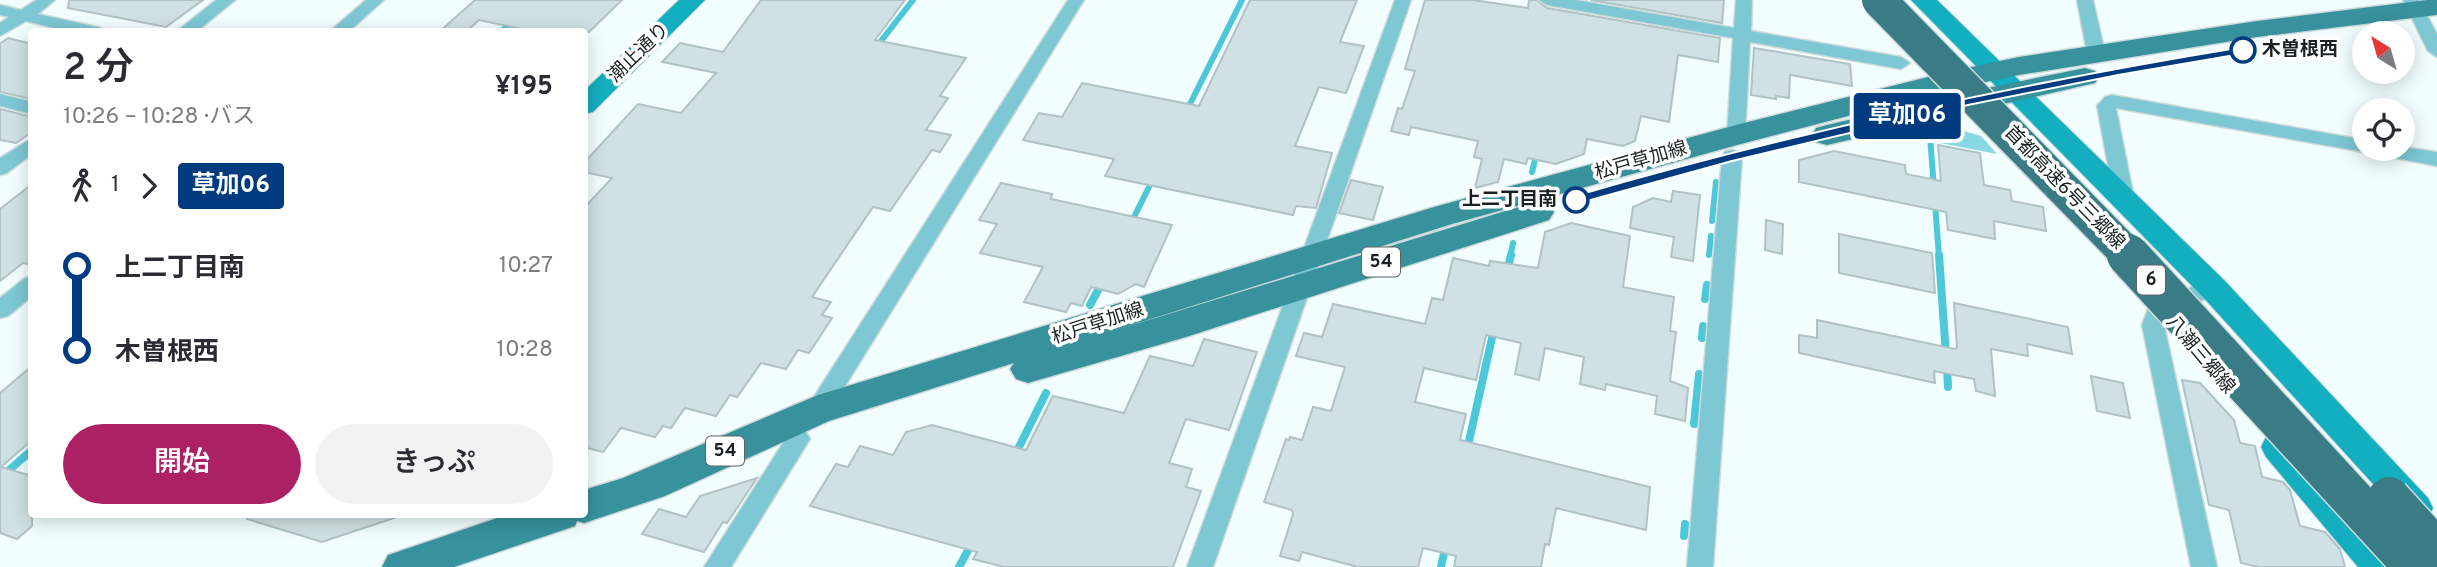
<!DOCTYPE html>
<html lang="ja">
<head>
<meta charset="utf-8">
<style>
	body { margin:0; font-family:Overpass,"Noto Sans JP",sans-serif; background:#f2f2f3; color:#2b2b33; height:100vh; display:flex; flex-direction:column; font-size:26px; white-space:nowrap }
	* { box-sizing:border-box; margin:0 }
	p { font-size:23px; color:#7c7c81 }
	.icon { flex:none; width:38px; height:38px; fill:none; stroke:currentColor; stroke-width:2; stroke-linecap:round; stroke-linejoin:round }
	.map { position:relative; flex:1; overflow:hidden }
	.drawer { position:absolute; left:28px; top:28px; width:560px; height:490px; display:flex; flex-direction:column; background:#fff; border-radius:7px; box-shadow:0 4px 18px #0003 }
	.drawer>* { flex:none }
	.badge { padding:0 14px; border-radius:5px; font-size:24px; line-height:46px }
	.needle { width:46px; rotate:323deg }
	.tools { position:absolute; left:2352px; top:21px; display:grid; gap:14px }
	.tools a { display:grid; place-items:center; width:63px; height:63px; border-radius:50%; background:#fff; box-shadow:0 4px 18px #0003; font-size:35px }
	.map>.badge { position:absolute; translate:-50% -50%; box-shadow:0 0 0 4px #fff }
	.legs { display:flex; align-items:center; gap:10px; height:77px; padding:0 35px; font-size:23px }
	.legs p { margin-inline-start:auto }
	.head { display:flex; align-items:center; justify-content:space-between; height:119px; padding:0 35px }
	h1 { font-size:38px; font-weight:600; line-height:52px }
	.primary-button { display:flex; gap:14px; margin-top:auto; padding:14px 35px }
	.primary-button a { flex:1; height:80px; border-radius:42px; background:#ab2163; color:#fff; font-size:28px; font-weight:600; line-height:80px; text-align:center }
	.primary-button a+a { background:#f2f2f3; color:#2b2b33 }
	ul { padding:0 35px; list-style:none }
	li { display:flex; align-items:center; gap:24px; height:84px; font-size:26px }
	li i { display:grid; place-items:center; width:10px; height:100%; margin:0 9px; background:currentColor }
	li i::after { content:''; width:18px; height:18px; margin:-9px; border:5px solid; border-radius:50%; background:#fff }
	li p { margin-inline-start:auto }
	li:first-child i { background:linear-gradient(#0000 50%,currentColor 0) }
	li:last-child i { background:linear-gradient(currentColor 50%,#0000 0) }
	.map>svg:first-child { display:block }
	.green { fill:#88d8e4 }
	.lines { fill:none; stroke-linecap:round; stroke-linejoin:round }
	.stream-far1 { stroke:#4dc8d8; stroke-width:6 }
	.stream { stroke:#4dc8d8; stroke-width:8 }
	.building { fill:#cfe1e4; stroke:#b0c2c5; stroke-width:2 }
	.street-casing { stroke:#cfdadb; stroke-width:3 }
	.secondary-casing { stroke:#cfdadb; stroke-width:2 }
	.primary-casing { stroke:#cfdadb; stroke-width:3 }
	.street { fill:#7dc8d3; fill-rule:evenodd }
	.secondary { fill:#13aebf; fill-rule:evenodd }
	.primary { fill:#37929e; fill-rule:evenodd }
	.highway-bridge-far1-casing { stroke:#cfdadb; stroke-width:37; stroke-linecap:butt }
	.highway-bridge-casing { stroke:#cfdadb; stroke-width:45; stroke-linecap:butt }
	.highway-bridge-far1 { stroke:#3a7c85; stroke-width:34 }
	.highway-bridge { stroke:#3a7c85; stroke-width:42 }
	.line-1 { fill:#003b80; stroke:#fff; stroke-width:2 }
	.stop-1-dot { fill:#fff; stroke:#003b80; stroke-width:3.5 }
	.labels { text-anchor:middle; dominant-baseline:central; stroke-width:7; stroke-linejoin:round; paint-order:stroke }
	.shield { fill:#fff; stroke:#5f6464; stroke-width:2 }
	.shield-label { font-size:18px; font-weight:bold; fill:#1a2122 }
	.stop-label { font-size:19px; font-weight:bold; fill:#1a2122; stroke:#fff; text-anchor:start }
	.street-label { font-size:19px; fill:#1a2122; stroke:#fff }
</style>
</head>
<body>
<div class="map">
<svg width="2437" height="567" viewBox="0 0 2437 567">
	<rect width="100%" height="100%" fill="#f1fdfe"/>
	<polygon class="green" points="1940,124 1981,136 1997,154 1935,142 1934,135 1924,133 1921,128"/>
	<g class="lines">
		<g class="stream-far1">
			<polyline points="501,32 513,20"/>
			<polyline points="881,41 913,0"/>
			<polyline points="1187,110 1242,0"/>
			<polyline points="1930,137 1934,188"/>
			<polyline points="1532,172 1537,152"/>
			<polyline points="1935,203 1939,257"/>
			<polyline points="1712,221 1716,182"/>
			<polyline points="1131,223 1154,177"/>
			<polyline points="1709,255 1711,236"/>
			<polyline points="1510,257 1513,243"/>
		</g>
		<g class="stream">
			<polyline points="1939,255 1946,355"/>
			<polyline points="1507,272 1511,255"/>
			<polyline points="1705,299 1707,285"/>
			<polyline points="1090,305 1103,281"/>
			<polyline points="1702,338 1703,326"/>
			<polyline points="1947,367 1948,387"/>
			<polyline points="1694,424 1699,374"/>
			<polyline points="1467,450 1494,329"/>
			<polyline points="1014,457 1046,393"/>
			<polyline points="0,478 32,450"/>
			<polyline points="1684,536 1685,524"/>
			<polyline points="959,567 972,543"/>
			<polyline points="1441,567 1446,544"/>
		</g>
	</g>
	<g class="building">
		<polygon points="69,0 203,0 166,27 68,8"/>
		<polygon points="475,0 622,0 589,32 536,32 479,20 466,32 439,32"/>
		<polygon points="761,0 905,0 875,40 966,58 940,96 948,98 926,130 951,135 940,152 932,150 890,211 873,207 812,297 831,302 822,315 832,318 809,353 798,350 786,369 761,363 737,397 730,395 716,416 685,408 671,428 663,426 655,437 621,428 603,452 584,447 584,208 612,178 584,172 584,163 638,104 681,113 716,73 662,62 680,43 723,52"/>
		<polygon points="1250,0 1357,0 1340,42 1364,46 1346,93 1319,87 1295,146 1332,153 1316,208 1296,206 1293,215 1105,176 1114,159 1023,140 1039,113 1062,117 1082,83 1199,106"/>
		<polygon points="1425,0 1473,0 1528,8 1529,0 1537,0 1547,8 1720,38 1718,62 1678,55 1669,122 1641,116 1635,141 1623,146 1587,139 1584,154 1556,164 1528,158 1526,164 1504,159 1498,182 1475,188 1482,159 1474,157 1478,141 1411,127 1409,135 1391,131 1398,108 1402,109 1415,71 1405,69"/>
		<polygon points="1591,0 1724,0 1722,23"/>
		<polygon points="8,38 32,44 32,99 0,92 0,44"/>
		<polygon points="1754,48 1850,64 1852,86 1790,75 1789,98 1776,96 1776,99 1751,95"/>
		<polygon points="0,109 32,117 32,132 16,143 0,140"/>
		<polygon points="1938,145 1980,153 1984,185 2010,190 2012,201 2043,207 2046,231 1994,221 1995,239 1948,230 1946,212 1799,182 1799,160 1834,151 1905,165 1906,174 1941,181"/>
		<polygon points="1351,180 1383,187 1373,220 1339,213"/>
		<polygon points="1001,183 1052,194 1051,199 1172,225 1144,287 1136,284 1118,294 1091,287 1082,306 1071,303 1066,312 1024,302 1043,267 980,253 997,224 979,220"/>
		<polygon points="32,184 32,265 23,263 0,281 0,209"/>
		<polygon points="1673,191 1700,195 1693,261 1671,257 1674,237 1630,228 1633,207 1653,198 1671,202"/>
		<polygon points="1766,220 1783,224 1782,254 1765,250"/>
		<polygon points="1571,223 1630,236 1623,287 1674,297 1670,331 1676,332 1670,381 1688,388 1685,421 1655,414 1657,396 1606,384 1605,390 1580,384 1584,357 1545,348 1539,380 1515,374 1521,343 1486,335 1476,380 1424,368 1415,402 1466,414 1460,440 1650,487 1646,530 1556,508 1549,545 1545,544 1541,567 1454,567 1456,556 1423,548 1418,567 1358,567 1302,552 1299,561 1280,556 1293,514 1292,510 1264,502 1286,439 1289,440 1290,437 1302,440 1313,407 1331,411 1345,367 1296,356 1304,333 1322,337 1333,304 1425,324 1432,298 1443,300 1453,258 1489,266 1490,261 1538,268 1545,232"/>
		<polygon points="1839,234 1932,253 1935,293 1839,273"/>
		<polygon points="1954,303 2068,327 2072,354 2027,344 2028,356 1991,349 1995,396 1976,391 1974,379 1934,371 1935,383 1799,353 1799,335 1817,338 1817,320 1955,349 1957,348"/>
		<polygon points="1204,339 1257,352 1229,430 1186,419 1169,463 1192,469 1186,487 1201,491 1173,567 1004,567 973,559 977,552 810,506 836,464 848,467 860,446 893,455 906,432 932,425 1026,450 1053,396 1124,413 1150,356 1193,366"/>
		<polygon points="32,366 32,440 1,467 32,476 32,526 17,539 0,533 0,393"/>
		<polygon points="2091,376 2123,383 2130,418 2097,411"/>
		<polygon points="2182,380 2200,383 2234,420 2240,443 2255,446 2262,477 2283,482 2290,490 2300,526 2325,532 2340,549 2345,567 2259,567 2241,563 2229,510 2209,505"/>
		<polygon points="757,478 727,523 723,522 704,552 642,534 659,509 686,517 700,496"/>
		<polygon points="247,514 393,514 394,518 322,542 247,519"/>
	</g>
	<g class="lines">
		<g class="street-casing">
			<g id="street">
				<polygon points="36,0 55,0 38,14 101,28 103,32 70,32 26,21 0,36 0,23 9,17 0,15 0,5 21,10"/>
				<polygon points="216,0 235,0 196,32 176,32"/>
				<polygon points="366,0 384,0 348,32 329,32"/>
				<polygon points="1068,0 1084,0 826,417 818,419 810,417 807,410 810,403"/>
				<polygon points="1395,0 1411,0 1213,567 1187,567"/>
				<polygon points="1539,0 1576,0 1734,28 1736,0 1752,0 1751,31 1901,57 1910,63 1901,69 1750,42 1745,135 1743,139 1729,139 1727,135 1733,38 1547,5"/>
				<polygon points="2077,0 2093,0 2105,53 2102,57 2096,59 2087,53"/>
				<polygon points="2403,0 2419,0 2437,34 2437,57 2428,51"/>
				<polygon points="0,94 32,102 32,114 0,106"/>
				<polygon points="2112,95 2364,140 2364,149 2403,149 2403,147 2437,152 2437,166 2380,155 2371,150 2364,152 2116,108 2134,198 2131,203 2117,203 2114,198 2097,106 2105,97"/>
				<polygon points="32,138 32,154 7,173 0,175 0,158"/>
				<polygon points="1732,150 1739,152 1742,157 1713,567 1687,567 1722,157 1725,152"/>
				<polygon points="32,276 32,296 8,316 0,318 0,298 25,278"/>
				<polygon points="2213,280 2220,282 2224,288 2220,294 2168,312 2164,325 2217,567 2191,567 2142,325 2151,301"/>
				<polygon points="798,429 806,432 810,439 731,567 704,567 790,432"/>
			</g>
		</g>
		<g class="secondary-casing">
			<g id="secondary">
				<polygon points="679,0 705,0 593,112 584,114 584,91"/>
				<polygon points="1911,0 1937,0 2224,280 2428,498 2433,508 2428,518 2416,523 2404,518 2202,296"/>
				<polygon points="2278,433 2290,437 2393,556 2398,567 2358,567 2266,457 2261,447 2266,437"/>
			</g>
		</g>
		<g class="primary-casing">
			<g id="primary">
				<polygon points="2427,0 2437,0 2437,15 2257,37 2019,75 1948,90 1737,145 1452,224 1113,331 1538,201 1549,204 1554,212 1549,220 1186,337 1028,383 1016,379 1010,369 1014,363 829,421 665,496 584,523 577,521 575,526 454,567 382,567 388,555 509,514 584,514 584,490 623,478 818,395 1434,207 1736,125 1948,72 2019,57 2257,21"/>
				<polygon points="2085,68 2095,71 2099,77 2095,83 1827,145 1816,142 1812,135 1816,128 1827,125 1968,92"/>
			</g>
		</g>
		<use href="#street" class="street"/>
		<use href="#secondary" class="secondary"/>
		<use href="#primary" class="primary"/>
		<g class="highway-bridge-far1-casing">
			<polyline id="highway-bridge-far1" points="1879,0 2130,257"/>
		</g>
		<g class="highway-bridge-casing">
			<g id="highway-bridge">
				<polyline points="2128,255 2415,567"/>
				<polyline points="2389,498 2437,551"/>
			</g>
		</g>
		<use href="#highway-bridge-far1" class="highway-bridge-far1"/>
		<use href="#highway-bridge" class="highway-bridge"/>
	</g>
	<path class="line-1" d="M 2243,47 L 2247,48 L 2247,53 L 2118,75 L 1968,105 L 1732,161 L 1576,204 L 1570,200 L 1571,197 C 1792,133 2016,84 2243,47 Z"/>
	<g class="stop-1-dot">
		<circle cx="2243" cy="50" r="12"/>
		<circle cx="1576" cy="200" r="12"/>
	</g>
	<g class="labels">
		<g class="shield">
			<rect x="1362" y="247.5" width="38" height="29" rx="5"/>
			<rect x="2137" y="265.5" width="28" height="29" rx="5"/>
			<rect x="706" y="436.5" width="38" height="29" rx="5"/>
		</g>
		<g class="shield-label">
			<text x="1381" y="262">54</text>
			<text x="2151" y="280">6</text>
			<text x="725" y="451">54</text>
		</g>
		<g class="stop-label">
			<text x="2262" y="50">木曽根西</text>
			<text x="1557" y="200" text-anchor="end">上二丁目南</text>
		</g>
		<g class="street-label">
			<text transform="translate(639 53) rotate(-44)">潮止通り</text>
			<text transform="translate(1641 161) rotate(-16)">松戸草加線</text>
			<text transform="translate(2064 188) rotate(46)">首都高速6号三郷線</text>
			<text transform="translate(1098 324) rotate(-18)">松戸草加線</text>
			<text transform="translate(2200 355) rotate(50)">八潮三郷線</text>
		</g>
	</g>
</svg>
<div class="tools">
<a><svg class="needle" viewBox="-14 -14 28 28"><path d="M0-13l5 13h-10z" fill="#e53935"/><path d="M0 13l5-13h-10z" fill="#7c7c81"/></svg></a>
<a><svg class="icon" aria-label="locate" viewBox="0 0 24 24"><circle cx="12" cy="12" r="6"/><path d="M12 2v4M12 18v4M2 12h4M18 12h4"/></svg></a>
</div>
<b class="badge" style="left:1907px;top:116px;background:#003b80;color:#fff">草加06</b>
<section class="drawer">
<div class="head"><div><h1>2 分</h1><p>10:26 – 10:28 · バス</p></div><b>¥195</b></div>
<div class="legs"><svg class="icon" aria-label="walk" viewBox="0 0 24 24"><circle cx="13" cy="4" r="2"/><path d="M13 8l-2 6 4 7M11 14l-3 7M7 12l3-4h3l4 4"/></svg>1<svg class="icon" aria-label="forward" viewBox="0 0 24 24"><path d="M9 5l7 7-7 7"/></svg><b class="badge" style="background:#003b80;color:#fff">草加06</b></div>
<ul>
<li><i style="color:#003b80"></i><b>上二丁目南</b><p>10:27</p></li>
<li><i style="color:#003b80"></i><b>木曽根西</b><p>10:28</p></li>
</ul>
<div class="primary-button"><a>開始</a><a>きっぷ</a></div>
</section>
</div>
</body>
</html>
